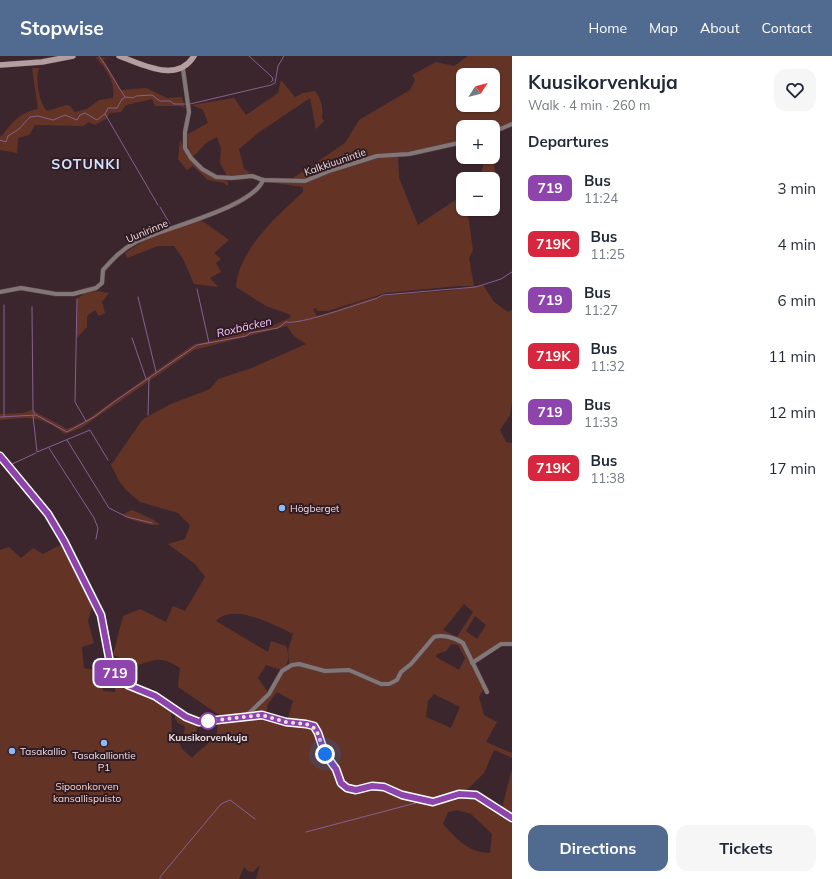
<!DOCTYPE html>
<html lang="en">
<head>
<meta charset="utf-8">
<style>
	body { margin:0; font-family:Mulish,sans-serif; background:#f6f6f7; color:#1f2937; height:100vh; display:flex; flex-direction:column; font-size:15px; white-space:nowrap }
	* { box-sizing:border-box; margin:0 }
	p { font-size:13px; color:#747a83 }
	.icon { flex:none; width:22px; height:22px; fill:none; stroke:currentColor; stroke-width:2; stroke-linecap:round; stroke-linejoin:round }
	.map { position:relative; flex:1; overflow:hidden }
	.panel { display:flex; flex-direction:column; background:#fff; width:320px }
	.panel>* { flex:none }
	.badge { padding:0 8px; border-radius:6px; font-size:14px; line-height:26px }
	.needle { width:26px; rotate:54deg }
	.tools { position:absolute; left:456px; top:12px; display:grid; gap:8px }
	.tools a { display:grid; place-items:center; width:44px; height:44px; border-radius:8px; background:#fff; box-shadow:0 1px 3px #0004; font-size:20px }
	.you { position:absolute; width:20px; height:20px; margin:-10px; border:3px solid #fff; border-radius:50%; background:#1a73e8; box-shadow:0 0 0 6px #1a73e833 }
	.map>.badge { position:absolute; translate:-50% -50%; box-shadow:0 0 0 2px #fff }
	h2 { padding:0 16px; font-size:15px; line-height:36px }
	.round { display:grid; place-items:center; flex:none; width:42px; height:42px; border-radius:12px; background:#f6f6f7 }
	.summary { display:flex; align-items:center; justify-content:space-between; height:68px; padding:0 16px }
	h1 { font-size:19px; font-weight:700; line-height:30px }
	.action { display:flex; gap:8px; margin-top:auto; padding:8px 16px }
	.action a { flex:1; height:46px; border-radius:12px; background:#506a90; color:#fff; font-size:16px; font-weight:700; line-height:46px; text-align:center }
	.action a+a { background:#f6f6f7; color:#1f2937 }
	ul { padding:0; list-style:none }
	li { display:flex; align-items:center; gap:12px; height:56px; padding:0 16px }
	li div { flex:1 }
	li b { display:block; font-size:15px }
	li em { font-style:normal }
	li .badge { min-width:44px; font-weight:700; text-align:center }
	header { display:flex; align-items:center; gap:24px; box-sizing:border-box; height:56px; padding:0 20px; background:#506a90; color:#fff }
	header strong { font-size:19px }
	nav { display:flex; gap:22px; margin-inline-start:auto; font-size:14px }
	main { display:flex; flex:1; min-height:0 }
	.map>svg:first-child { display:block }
	.green { fill:#633425; fill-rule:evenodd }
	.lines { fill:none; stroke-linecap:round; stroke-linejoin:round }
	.stream { stroke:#856190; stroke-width:1 }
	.street-casing { stroke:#58434a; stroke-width:5 }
	.secondary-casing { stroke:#58434a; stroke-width:6 }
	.street { stroke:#837676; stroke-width:4 }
	.secondary { stroke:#b39f9f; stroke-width:5.5 }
	.line-casing { stroke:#fff; stroke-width:9 }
	.line { stroke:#8e44ad; stroke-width:6 }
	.walk { stroke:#eddee2; stroke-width:4; stroke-dasharray:0 7.2 }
	.poi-dot { fill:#8cb9fc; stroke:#311c23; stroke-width:1.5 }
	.stop-dot { fill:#fff; stroke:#8e44ad; stroke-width:2 }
	.labels { text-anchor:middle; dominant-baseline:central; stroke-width:4; stroke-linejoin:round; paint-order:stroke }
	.street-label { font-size:10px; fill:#eddee2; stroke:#311c23 }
	.poi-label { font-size:10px; fill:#eddee2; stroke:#311c23; text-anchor:start }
	.stop-label { font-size:10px; font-weight:bold; fill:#eddee2; stroke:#311c23 }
	.park-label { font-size:10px; fill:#f9d3c8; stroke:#311c23 }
	.water-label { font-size:11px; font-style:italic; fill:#f2c6ff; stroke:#311c23 }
	.district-label { font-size:14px; font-weight:bold; letter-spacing:1px; fill:#d1e2fc; stroke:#311c23 }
</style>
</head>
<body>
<header>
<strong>Stopwise</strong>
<nav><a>Home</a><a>Map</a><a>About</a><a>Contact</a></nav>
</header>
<main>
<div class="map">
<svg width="512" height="823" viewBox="0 0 512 823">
	<rect width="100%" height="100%" fill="#3c262d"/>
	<g class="green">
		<path d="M 468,0 L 512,0 L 512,68 L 493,76 L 493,71 L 463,71 L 463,87 L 398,100 L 399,122 L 418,169 L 463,139 L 463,153 L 475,153 L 468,159 L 473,194 L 469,202 L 474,230 L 483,229 L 494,246 L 508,256 L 512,254 L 512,345 L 510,359 L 500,374 L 506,386 L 512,387 L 512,586 L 501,586 L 470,606 L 484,633 L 479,641 L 484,659 L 497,666 L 486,686 L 512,697 L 512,702 L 494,694 L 484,717 L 466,735 C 455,736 445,743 434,743 C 413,745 397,729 379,728 C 369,728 355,735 346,729 C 341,725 341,718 338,713 C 335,707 329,702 326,696 C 323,690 323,684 321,678 C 316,664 300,665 287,665 L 293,645 L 277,636 L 268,648 L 266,659 L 248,658 L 269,639 L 280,618 L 286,612 L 289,607 L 288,594 L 293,578 C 274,569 233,546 216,565 L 268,596 L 271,585 L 286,590 C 289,599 290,608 282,614 L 266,609 L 258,622 L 269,638 L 246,659 L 225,663 L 178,631 L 180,612 C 163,601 157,602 139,609 L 113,599 L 123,560 L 140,553 L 166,566 L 173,550 L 185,555 L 205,521 L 195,508 L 168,488 L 185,483 L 190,469 L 178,457 L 140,446 L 126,434 L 119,425 L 111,409 L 143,363 L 171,348 L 210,333 L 218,323 L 252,312 L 306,288 L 294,280 L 287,270 L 194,294 L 81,372 L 65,378 C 41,359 29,361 0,364 L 0,358 L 23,357 L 32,354 L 67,373 L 85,365 L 193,289 L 274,269 L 290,262 L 291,259 L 266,250 L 236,231 C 239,193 277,160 303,136 L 303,131 L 268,126 L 268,123 L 293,122 L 345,87 L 359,64 L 410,34 L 415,24 L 412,19 L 436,6 L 454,10 ZM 463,19 L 493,19 L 493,49 L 463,49 ZM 459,230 L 474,230 C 446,238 412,235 382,240 C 360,244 339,255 317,260 L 313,253 L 316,252 L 317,255 L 328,255 L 385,237 ZM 464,548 L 473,556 L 457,581 L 443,574 ZM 475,560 L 486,569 L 477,583 L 466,575 ZM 451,588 L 458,589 L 465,602 L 459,614 L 436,601 L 437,598 L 446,595 ZM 434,638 L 460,651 L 451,672 L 426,661 L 428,645 Z"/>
		<path d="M 95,1 L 109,2 L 103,3 L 121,34 L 146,32 L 167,42 L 182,41 L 185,52 L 179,50 L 155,50 L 152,43 L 126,49 L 121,56 L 110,57 L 106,63 L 95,69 L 89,66 L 83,70 L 35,69 L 29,79 L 18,82 L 17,97 L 0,94 L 0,79 L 1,81 C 13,66 18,57 38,53 L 32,12 L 39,12 C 35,22 39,47 47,55 L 66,49 L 70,50 L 75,56 L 87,53 L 99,44 L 113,42 C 116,26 106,12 95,1 Z"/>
		<path d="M 281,24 L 295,41 L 303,37 L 315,35 C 322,45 323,51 322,62 L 324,65 L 316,73 L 310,42 L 258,77 L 239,93 L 244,113 L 250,116 L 247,118 L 227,120 L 220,107 L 221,93 L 217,81 L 206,87 L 193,101 L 188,91 L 188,78 L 208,67 L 203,54 L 192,49 L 234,42 L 246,59 L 278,37 Z"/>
		<path d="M 180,84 C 188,104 207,121 228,125 L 228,130 L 224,127 L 208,124 L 193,110 L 187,114 L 178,103 Z"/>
		<polygon points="484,102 494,107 497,136 493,139 493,123 481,123"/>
		<polygon points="201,164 229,184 214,197 221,203 216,207 221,216 210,222 218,231 194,228 183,203 174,190 158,190 127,202 125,197 148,182"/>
		<polygon points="96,235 109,237 102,246 105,257 99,260 95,254 87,260 87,271 77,282 77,243 85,237"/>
		<path d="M 132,454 L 152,463 L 160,469 C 151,470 129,464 122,459 Z"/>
		<path d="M 64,487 L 93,548 L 88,565 L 94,587 L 82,591 L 84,612 L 100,615 L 101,612 L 109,614 L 110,617 L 105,617 L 101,623 L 103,635 L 115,636 L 115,623 L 117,621 C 133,636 153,641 171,653 L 172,676 L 177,682 L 182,693 L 192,702 C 196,697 215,683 216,679 C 218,676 217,671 218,666 L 262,662 L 313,672 L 318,682 L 323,699 L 346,734 L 356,736 L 383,733 L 401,741 L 433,748 L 459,740 L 476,741 L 512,765 L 512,823 L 256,823 L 260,809 L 253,816 L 248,815 L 244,811 L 239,823 L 0,823 L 0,494 L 9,491 L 21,502 L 33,492 L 43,498 ZM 457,754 L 471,758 L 492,778 L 490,797 C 468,797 457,783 443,768 L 448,756 Z"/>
		<polygon points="178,657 197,667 196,682 193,685 192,685 193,682 191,681 191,685 184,678 185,670 178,667 175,662 175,658"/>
		<polygon points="512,713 512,760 502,752"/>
	</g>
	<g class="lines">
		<g class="stream">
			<path d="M 99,0 C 109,13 116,28 125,41"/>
			<polyline points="249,0 272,21 273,24 271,26"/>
			<polyline points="190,48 271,29 275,27 278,10 284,0"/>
			<polyline points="105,58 158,149"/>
			<polyline points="0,84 6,86 8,80 19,73 30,61 38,60 53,64 65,59 77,64 80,59 85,57 97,64 105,58 108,52 117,52 122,43 126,41 133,42 136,40 152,39 160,45 170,45 174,48 186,48"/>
			<polyline points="160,151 170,168"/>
			<polyline points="197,233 209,287"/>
			<polyline points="138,241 156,316"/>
			<polyline points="77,243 75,346 86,365"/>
			<polyline points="4,249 4,361"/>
			<polyline points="32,251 33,355 35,358"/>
			<polyline points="132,282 146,323"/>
			<polyline points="148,359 149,322"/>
			<polyline points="33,360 37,396 90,374 108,404"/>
			<path d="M 0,361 L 36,359 L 67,376 L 94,361 L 115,345 L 197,289 L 246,280 L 250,277 L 278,272 L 286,266 C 300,269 358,248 375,243 L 383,239 L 476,231 L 501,223 L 512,216"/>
			<polyline points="67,384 109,452 127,461 152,467"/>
			<polyline points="49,392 94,462 98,472 96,483"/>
			<polyline points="10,409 36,397"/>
			<polyline points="306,776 416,747"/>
			<polyline points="160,823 160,821 221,748 230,744 255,763"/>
		</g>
		<g class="street-casing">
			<g id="street">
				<polyline points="183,13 189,56 185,76 185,92 191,102 202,113 216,121 232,122 252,120 263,124 305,125 332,114 377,100 409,98 463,86"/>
				<polyline points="493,76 512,68"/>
				<path d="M 0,236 L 21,232 L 56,238 L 73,238 L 96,232 L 102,227 L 103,214 C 113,203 122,193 136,186 C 163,172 253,152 263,124"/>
				<polyline points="472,607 501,588 512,588"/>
				<path d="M 245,661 L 269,638 L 282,615 L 292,609 L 299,608 L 325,615 L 349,614 L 381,628 L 389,628 L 397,624 L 401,616 L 411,608 L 434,581 C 442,578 456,582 463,587 L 487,636"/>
			</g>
		</g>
		<g class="secondary-casing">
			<g id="secondary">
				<path d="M 119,0 C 142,8 177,28 194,0"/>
				<polyline points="0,9 42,6 73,0"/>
				<polyline points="0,400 48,458 64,485 101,559 111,612 128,629 155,640 186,661 199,665 262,659 286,667 306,668 314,670 318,677 325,698 336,713 341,727 347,732 356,733 372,731 384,731 402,739 433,746 459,737 476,739 512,762"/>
			</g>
		</g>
		<use href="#street" class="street"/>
		<use href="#secondary" class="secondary"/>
	</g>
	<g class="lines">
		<g class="line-casing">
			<polyline id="line" points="0,400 48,458 64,485 101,559 111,612 128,629 155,640 186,661 199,666 262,659 286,666 306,668 314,670 318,677 325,698 336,713 341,727 347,732 356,734 372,730 384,731 402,739 433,746 459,738 476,739 512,762"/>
		</g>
		<use href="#line" class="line"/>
		<polyline class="walk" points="208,665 262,659 286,666 306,668 316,673 325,698"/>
	</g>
	<g class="poi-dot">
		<circle cx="282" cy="452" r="4"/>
		<circle cx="104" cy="687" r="4"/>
		<circle cx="12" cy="695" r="4"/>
	</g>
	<circle class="stop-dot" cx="208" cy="665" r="8"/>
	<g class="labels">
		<g class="street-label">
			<text transform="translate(335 106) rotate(-19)">Kalkkiuunintie</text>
			<text transform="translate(147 175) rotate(-23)">Uunirinne</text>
		</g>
		<g class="poi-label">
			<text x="290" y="452">Högberget</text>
			<text x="20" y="695">Tasakallio</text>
			<text x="104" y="699" text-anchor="middle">Tasakalliontie<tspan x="104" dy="12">P1</tspan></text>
		</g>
		<g class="stop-label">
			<text x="208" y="681">Kuusikorvenkuja</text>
		</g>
		<g class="park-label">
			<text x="87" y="730">Sipoonkorven<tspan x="87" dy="12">kansallispuisto</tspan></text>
		</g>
		<g class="water-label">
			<text transform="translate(244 271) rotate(-13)">Roxbäcken</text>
		</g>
		<g class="district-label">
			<text x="86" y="108">SOTUNKI</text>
		</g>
	</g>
</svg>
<div class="tools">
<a><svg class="needle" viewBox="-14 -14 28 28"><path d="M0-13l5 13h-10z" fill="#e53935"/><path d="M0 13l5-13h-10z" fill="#747a83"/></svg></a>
<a>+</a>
<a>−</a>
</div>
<div class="you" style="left:325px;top:698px"></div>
<b class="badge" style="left:115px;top:617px;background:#8e44ad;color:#fff">719</b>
</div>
<section class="panel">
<div class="summary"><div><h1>Kuusikorvenkuja</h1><p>Walk · 4 min · 260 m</p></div><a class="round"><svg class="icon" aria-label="heart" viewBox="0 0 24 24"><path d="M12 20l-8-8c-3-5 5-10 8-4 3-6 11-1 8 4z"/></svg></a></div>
<h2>Departures</h2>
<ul>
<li><span class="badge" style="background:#8e44ad;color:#fff">719</span><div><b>Bus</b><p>11:24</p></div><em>3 min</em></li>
<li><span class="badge" style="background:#d7263d;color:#fff">719K</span><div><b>Bus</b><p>11:25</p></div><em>4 min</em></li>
<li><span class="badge" style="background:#8e44ad;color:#fff">719</span><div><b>Bus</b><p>11:27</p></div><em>6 min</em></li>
<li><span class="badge" style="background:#d7263d;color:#fff">719K</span><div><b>Bus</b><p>11:32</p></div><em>11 min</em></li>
<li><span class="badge" style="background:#8e44ad;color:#fff">719</span><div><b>Bus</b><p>11:33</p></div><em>12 min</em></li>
<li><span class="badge" style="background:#d7263d;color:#fff">719K</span><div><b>Bus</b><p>11:38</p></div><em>17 min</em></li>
</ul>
<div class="action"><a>Directions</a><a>Tickets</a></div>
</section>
</main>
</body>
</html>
